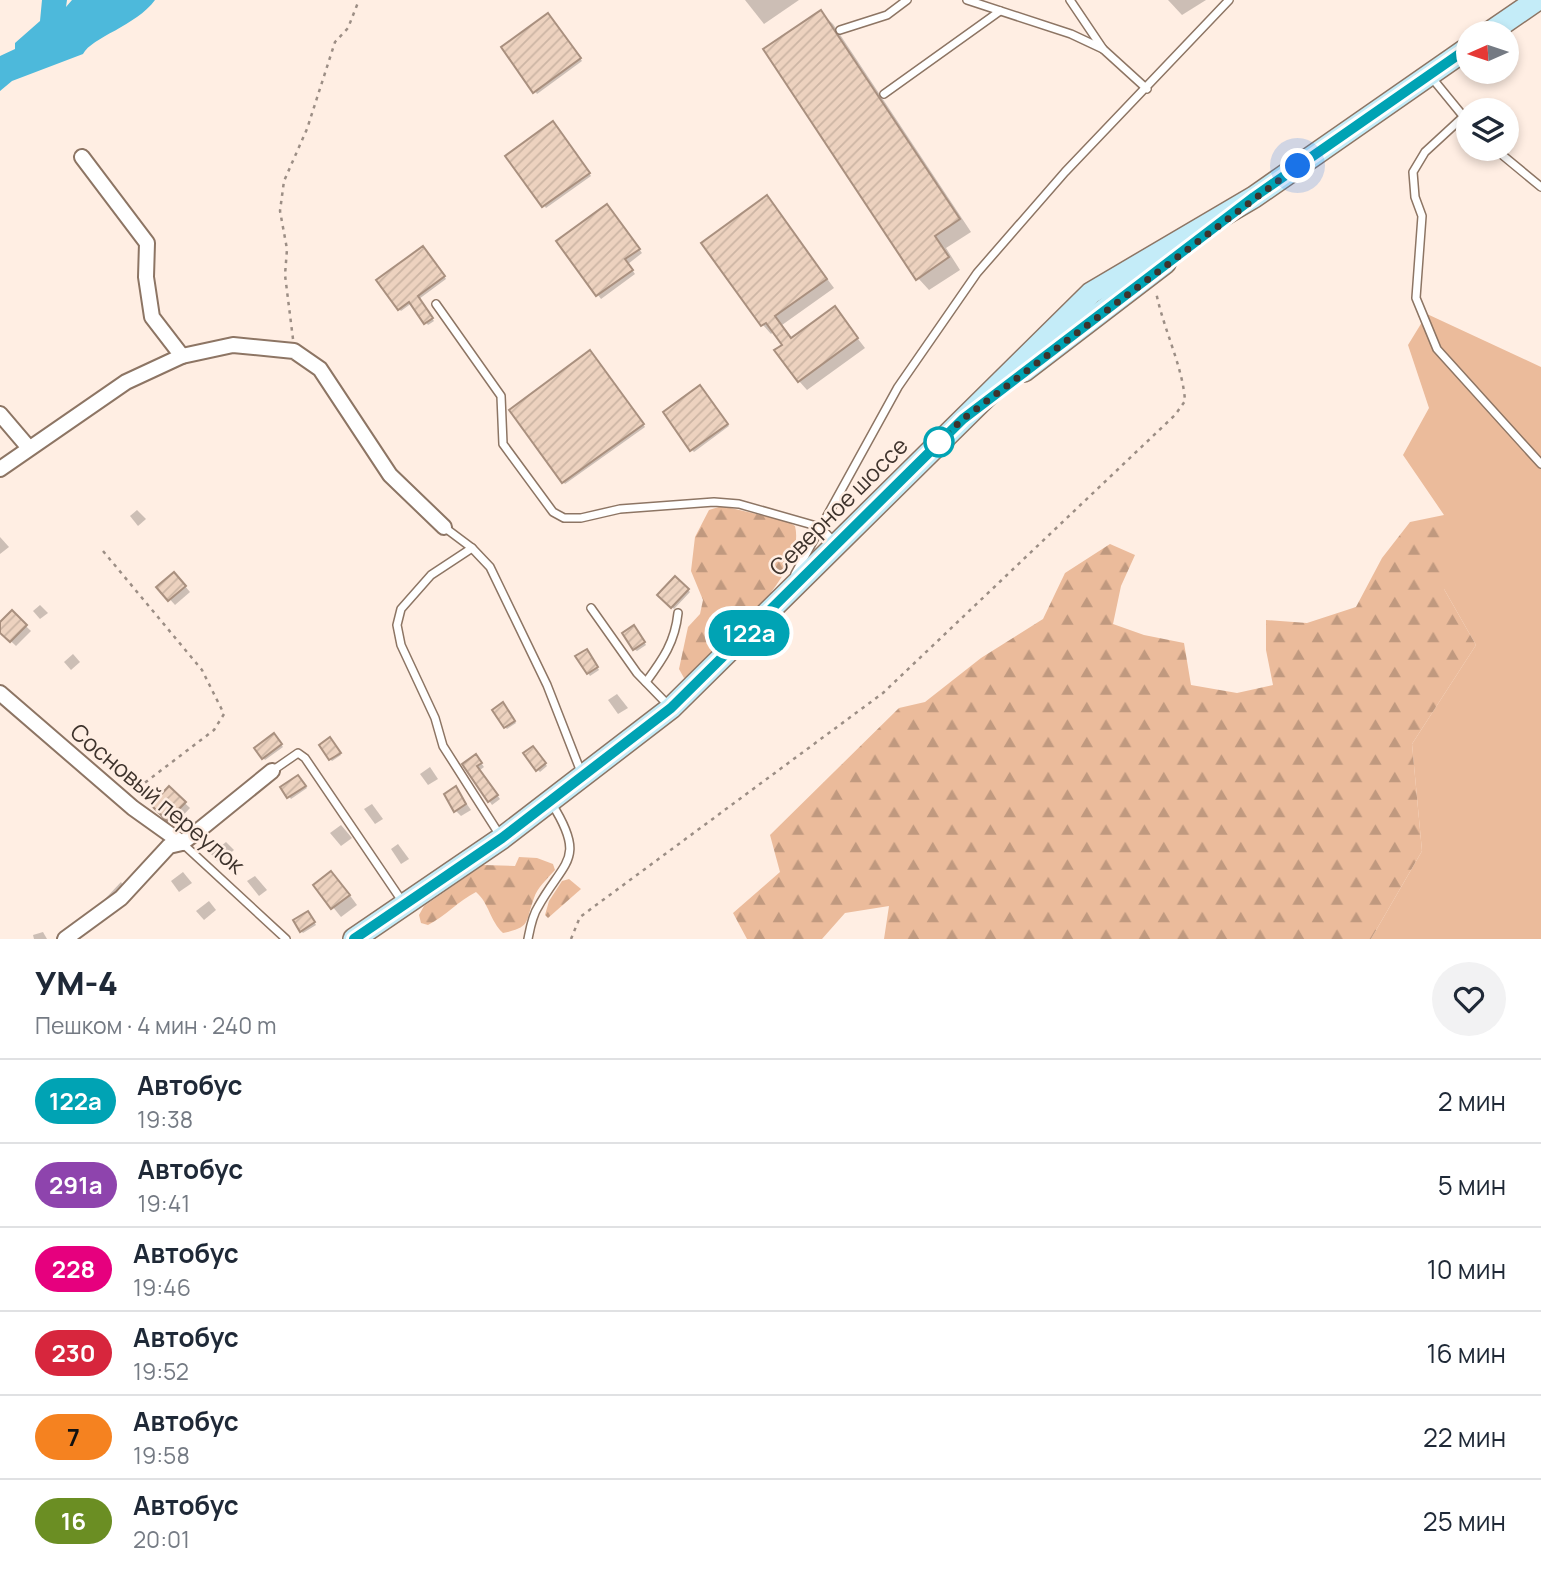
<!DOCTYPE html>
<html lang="ru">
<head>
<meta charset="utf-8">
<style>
	body { margin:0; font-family:Manrope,sans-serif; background:#f2f2f3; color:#1f2937; height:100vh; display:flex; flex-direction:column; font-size:26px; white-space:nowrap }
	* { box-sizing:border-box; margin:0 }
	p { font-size:23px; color:#747a83 }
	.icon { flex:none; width:38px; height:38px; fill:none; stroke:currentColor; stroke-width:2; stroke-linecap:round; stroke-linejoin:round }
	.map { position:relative; height:939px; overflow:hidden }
	.sheet { display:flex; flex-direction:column; background:#fff; flex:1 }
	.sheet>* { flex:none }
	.badge { padding:0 14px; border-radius:23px; font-size:24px; line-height:46px }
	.needle { width:46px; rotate:267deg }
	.buttons { position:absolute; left:1456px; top:21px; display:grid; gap:14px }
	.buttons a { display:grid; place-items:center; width:63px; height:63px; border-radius:50%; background:#fff; box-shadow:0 4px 10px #0003; font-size:35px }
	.you { position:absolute; width:35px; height:35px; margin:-18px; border:5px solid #fff; border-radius:50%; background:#1a73e8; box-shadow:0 0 0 10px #1a73e833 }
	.map>.badge { position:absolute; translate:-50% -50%; box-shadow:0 0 0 4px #fff }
	.round { display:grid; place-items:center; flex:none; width:74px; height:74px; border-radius:37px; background:#f2f2f3 }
	.overview { display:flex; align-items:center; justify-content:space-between; height:119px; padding:0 35px }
	h1 { font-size:33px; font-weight:800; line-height:52px }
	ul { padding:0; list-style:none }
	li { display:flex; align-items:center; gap:21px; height:84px; padding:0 35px; border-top:2px solid #e0e1e3 }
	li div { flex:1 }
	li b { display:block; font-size:26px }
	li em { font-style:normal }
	li .badge { min-width:77px; font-weight:700; text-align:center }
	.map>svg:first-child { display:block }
	.green { fill:#ebbb9b }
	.forest { fill:url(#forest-firs) }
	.water { fill:#4db9db }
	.shadow { fill:#0003 }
	.building { fill:url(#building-hatch); stroke:#a9907f; stroke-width:2 }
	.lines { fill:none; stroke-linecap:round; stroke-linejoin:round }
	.lane-casing { stroke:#8d7564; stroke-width:10 }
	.street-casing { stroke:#8d7564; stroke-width:18 }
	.secondary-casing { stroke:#8d7564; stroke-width:24 }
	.path { stroke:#9c8e85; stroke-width:2.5; stroke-dasharray:3.5 5; stroke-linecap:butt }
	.lane { stroke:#fff; stroke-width:7 }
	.street { stroke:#fff; stroke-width:14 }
	.secondary { stroke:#c4ecf8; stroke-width:21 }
	.line-casing { stroke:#fff; stroke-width:16 }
	.line { stroke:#00a3b4; stroke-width:10 }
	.walk { stroke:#3e332c; stroke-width:7; stroke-dasharray:0 12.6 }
	.stop-dot { fill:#fff; stroke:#00a3b4; stroke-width:3.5 }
	.labels { text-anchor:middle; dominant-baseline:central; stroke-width:5; stroke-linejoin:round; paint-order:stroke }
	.street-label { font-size:23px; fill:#3e332c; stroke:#ffeee3 }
</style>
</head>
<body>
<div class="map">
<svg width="1541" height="939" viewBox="0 0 1541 939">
	<defs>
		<pattern id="forest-firs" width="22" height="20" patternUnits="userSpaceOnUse" patternTransform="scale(1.75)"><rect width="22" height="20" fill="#ebbb9b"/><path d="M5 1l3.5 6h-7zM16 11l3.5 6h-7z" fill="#c0997f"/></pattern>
		<pattern id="building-hatch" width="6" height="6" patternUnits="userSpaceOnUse" patternTransform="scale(1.75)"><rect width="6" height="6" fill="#edd2bf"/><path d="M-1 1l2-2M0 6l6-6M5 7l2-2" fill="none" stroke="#ccb5a4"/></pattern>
	</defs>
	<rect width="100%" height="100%" fill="#ffeee3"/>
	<polygon class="green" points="1427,314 1541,367 1541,939 1371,939 1422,851 1412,744 1476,645 1444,589 1444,515 1403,455 1429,408 1408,345"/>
	<g class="forest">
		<path d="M 722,506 L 787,521 L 795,526 C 807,574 723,643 692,676 L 684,678 L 679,669 L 688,627 L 700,614 L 703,600 L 691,571 L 695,537 L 709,510 Z"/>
		<polygon points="1444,515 1444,589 1476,645 1412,744 1422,851 1371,939 884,939 889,906 845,913 822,939 747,939 733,913 780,872 770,835 899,708 925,702 981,658 1043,619 1065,573 1110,544 1135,555 1121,586 1113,624 1144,635 1184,643 1191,685 1237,693 1273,685 1266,650 1266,620 1307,623 1356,607 1382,558 1410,522"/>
		<path d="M 519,857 L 537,858 L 553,864 L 555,870 C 548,878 537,888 534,898 C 525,922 532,927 503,933 C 490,921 489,903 476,892 C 458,901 446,916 428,925 L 421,923 L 419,915 L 424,906 L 483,865 L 515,866 Z"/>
		<polygon points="569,879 581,889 548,918 545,915 549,901 562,881"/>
	</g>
	<path class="water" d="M 42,0 L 67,0 L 66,7 L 72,0 L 155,0 C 136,26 92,37 83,54 L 12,81 L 0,91 L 0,56 L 15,49 L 15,43 L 40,21 Z"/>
	<g class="shadow">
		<polygon points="745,0 799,0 764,24"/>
		<polygon points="1168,0 1206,0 1182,15"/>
		<polygon points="821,13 833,24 971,232 946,248 960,270 929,290 918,278"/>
		<polygon points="550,17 582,61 537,94 535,91"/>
		<polygon points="555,126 591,176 546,208 508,156"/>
		<polygon points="767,198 834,288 782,325 793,339 835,309 865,348 807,390 799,381 784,345 774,331 771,334 763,325 704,243"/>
		<polygon points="611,210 642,253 628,264 635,274 601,299 559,242"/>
		<polygon points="425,250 446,279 419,299 434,321 428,325 412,303 401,311 399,309"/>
		<polygon points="592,355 645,427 565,484 511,410"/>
		<polygon points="702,389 729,426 694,452 692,450"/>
		<polygon points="137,510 146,519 138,526 130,516"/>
		<polygon points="0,537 9,547 0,554"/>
		<polygon points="675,578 690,592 674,609 660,595"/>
		<polygon points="179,579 190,592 175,605 159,587"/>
		<polygon points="40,605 48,613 40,619 33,611"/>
		<polygon points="12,613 31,631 16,646 0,631 0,625"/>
		<polygon points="636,629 646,645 637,651 634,649"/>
		<polygon points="589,653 599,670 590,676 578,657"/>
		<polygon points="73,654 80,662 71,670 64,662"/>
		<polygon points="617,694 628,708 618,714 608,700"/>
		<polygon points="505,707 516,723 507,729 505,727"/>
		<polygon points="274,735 283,747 265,760 256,748"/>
		<polygon points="332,742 341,755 332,761 330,759"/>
		<polygon points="535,750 547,766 540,772 537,769"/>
		<polygon points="479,760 484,767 480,770 500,799 492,805 464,764"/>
		<polygon points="430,767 438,779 428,785 420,774"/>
		<polygon points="300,779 307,788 291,799 282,788"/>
		<polygon points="169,788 190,808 174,825 153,805"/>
		<polygon points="456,789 471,810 461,816 456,811"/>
		<polygon points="372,804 383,819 375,824 364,809"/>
		<polygon points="341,825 352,838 341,846 330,833"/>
		<polygon points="226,842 234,850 219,863 211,854"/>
		<polygon points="398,844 409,859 401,864 391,849"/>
		<polygon points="183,872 192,883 179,892 171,881"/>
		<polygon points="255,876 267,890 259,896 247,881"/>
		<polygon points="121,882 123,885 105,901 104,900"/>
		<polygon points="340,882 357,905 341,917 315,885"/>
		<polygon points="209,901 216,910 204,920 196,911"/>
		<polygon points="310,915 316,925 303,933 301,931"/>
		<polygon points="43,932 47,939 34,939 33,935"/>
	</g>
	<g class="building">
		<polygon points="821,10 960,219 935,236 949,257 916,280 763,49"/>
		<polygon points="548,13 581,58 533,93 501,47"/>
		<polygon points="553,121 590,173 542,207 505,156"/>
		<polygon points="767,195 827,279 775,316 791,338 835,306 858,338 798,382 774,350 782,345 766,323 761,326 701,243"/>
		<polygon points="607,204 640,249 625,259 633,270 596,296 556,241"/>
		<polygon points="423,246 445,276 418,296 433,318 424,324 409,302 398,310 376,280"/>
		<polygon points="590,350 644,424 562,483 509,410"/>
		<polygon points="700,385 728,424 690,451 663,412"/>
		<polygon points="174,572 186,586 168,601 156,587"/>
		<polygon points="675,576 689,589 671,608 657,595"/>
		<polygon points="12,610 27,625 10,642 0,633 0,622"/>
		<polygon points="634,625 645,642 633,650 622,633"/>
		<polygon points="587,649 598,667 587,674 575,656"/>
		<polygon points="503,702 515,721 504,728 492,710"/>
		<polygon points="274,733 282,744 262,759 254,748"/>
		<polygon points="330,737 341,753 329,760 319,745"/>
		<polygon points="533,746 546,763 536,771 523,753"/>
		<polygon points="476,754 482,763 477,766 498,795 488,802 462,764"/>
		<polygon points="298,775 306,786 287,798 280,787"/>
		<polygon points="169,786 186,802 167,821 151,805"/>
		<polygon points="456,786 466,804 454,812 444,794"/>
		<polygon points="331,871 350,895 331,909 313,885"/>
		<polygon points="308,911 315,922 300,932 293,920"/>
	</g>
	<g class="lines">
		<g class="lane-casing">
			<g id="lane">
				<polyline points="967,0 1071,34 1103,49 1147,89"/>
				<polyline points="1070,0 1103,49"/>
				<polyline points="840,30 887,15 907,0"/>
				<polyline points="1432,78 1468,122"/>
				<polyline points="884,94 1000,11"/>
				<polyline points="1463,117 1425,152 1413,172 1415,197 1422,216 1416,298 1437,349 1541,464"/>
				<polyline points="1495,149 1541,187"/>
				<polyline points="436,304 501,396 503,444 553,512 564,518 581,518 620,509 714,502 739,504 820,527 835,543"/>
				<polyline points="444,527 472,548 490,567 547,685 581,772"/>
				<polyline points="472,548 431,575 401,609 397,625 401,645 435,718 443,746 501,837"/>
				<polyline points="795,574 898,387 977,273 1065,172 1229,0"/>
				<polyline points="591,608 637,673 670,707"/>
				<path d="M 646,682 C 663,659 675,642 678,613"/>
				<polyline points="272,771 298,753 305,758 402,901"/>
				<polyline points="182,843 286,939"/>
				<path d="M 528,939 C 530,929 532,916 538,907 C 564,860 587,860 552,804"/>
			</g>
		</g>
		<g class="street-casing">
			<g id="street">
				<polyline points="82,157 147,243 146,277 152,317 182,356"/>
				<polyline points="0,414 29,448"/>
				<polyline points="0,469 126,382 182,356 233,345 294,351 320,369 390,475 444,527"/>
				<polyline points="0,693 133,808 182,843"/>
				<polyline points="65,939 121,898 169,846 182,843 198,831 272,771"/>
			</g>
		</g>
		<g class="secondary-casing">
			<g id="secondary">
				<polyline points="1489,33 1537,0"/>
				<polyline points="1024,371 1165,263"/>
				<polyline points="354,939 502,838 671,708 1091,293 1254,197 1468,48"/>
			</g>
		</g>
		<g class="path">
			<polyline points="293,339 285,275 287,249 280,211 284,181 307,129 335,42 348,28 359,0"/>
			<polyline points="103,551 202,670 224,714 214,730 134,791"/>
			<path d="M 571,939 L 580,917 L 883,693 L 1175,415 L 1185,401 C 1183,367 1163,328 1156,292"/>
		</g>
		<use href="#lane" class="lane"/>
		<use href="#street" class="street"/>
		<use href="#secondary" class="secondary"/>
	</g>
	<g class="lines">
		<g class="line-casing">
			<polyline id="line" points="354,939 502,838 671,708 963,419 1254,197 1468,48"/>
		</g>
		<use href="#line" class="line"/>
		<polyline class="walk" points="939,442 963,419 1298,166"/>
	</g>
	<circle class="stop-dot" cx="939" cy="442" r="14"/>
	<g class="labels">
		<g class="street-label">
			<text transform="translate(838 506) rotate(-45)">Северное шоссе</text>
			<text transform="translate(158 798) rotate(40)">Сосновый переулок</text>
		</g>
	</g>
</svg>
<div class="buttons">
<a><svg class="needle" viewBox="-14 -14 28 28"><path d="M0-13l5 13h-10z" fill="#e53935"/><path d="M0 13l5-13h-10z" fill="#747a83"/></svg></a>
<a><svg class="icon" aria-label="layers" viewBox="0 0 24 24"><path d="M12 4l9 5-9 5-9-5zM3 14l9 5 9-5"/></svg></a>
</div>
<div class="you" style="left:1298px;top:166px"></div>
<b class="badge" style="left:749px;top:633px;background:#00a3b4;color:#fff">122а</b>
</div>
<section class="sheet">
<div class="overview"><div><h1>УМ-4</h1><p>Пешком · 4 мин · 240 m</p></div><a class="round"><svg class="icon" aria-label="heart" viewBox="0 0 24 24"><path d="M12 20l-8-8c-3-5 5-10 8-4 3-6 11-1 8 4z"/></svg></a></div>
<ul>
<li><span class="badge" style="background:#00a3b4;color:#fff">122а</span><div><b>Автобус</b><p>19:38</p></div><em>2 мин</em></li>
<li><span class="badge" style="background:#8e44ad;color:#fff">291а</span><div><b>Автобус</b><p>19:41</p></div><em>5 мин</em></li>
<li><span class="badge" style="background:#e6007e;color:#fff">228</span><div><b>Автобус</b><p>19:46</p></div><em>10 мин</em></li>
<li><span class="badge" style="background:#d7263d;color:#fff">230</span><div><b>Автобус</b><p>19:52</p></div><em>16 мин</em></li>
<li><span class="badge" style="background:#f58220;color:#111">7</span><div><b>Автобус</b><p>19:58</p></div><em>22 мин</em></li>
<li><span class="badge" style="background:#6b8e23;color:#fff">16</span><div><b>Автобус</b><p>20:01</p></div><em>25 мин</em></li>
</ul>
</section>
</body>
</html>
